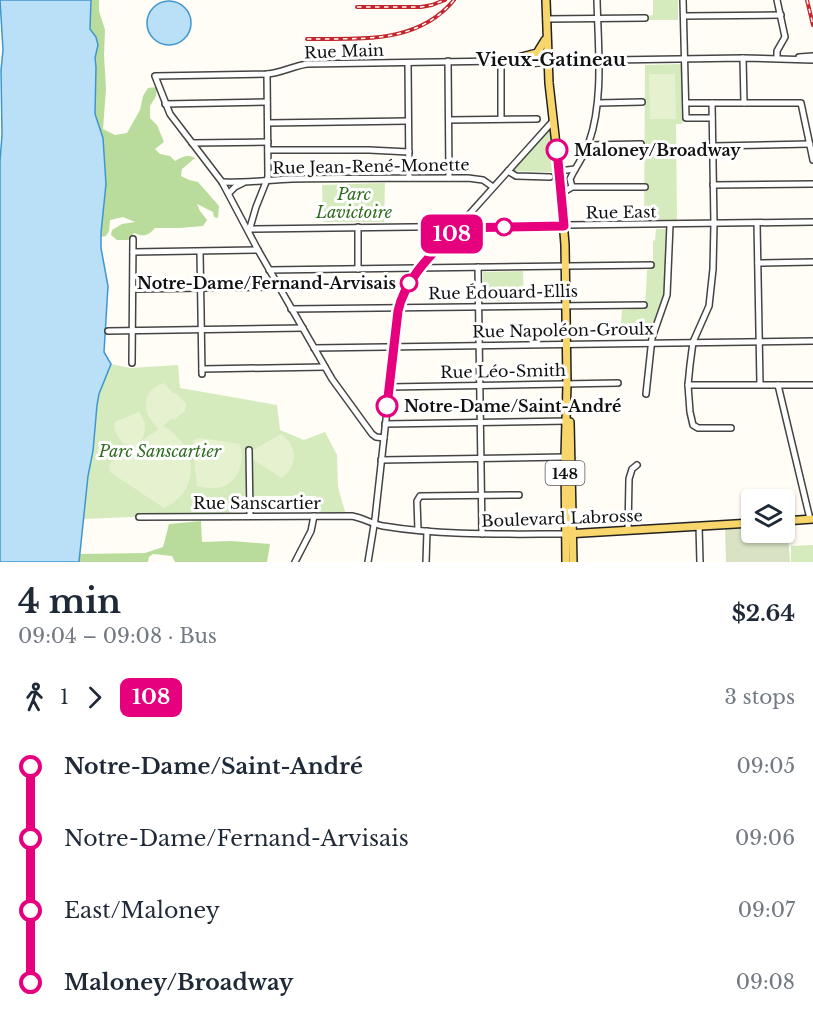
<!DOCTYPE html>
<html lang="en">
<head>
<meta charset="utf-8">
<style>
	body { margin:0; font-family:"Libre Baskerville",serif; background:#f2f2f3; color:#1f2937; height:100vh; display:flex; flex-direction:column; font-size:22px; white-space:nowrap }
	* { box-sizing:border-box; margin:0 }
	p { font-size:20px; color:#747a83 }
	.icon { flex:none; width:33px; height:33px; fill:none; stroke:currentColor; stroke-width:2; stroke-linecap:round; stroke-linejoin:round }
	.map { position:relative; height:562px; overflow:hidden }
	.sheet { display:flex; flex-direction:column; background:#fff; flex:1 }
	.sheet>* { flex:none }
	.badge { padding:0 12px; border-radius:9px; font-size:21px; line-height:39px }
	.controls { position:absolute; left:741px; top:489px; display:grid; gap:12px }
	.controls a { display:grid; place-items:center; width:54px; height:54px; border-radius:6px; background:#fff; box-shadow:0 2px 4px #0004; font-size:30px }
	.map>.badge { position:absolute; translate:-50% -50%; box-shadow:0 0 0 3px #fff }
	.legs { display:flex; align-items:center; gap:9px; height:66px; padding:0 18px; font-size:20px }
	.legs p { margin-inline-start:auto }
	.head { display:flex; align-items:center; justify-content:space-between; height:102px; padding:0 18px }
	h1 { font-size:33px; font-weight:700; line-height:45px }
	ul { padding:0 18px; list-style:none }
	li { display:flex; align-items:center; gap:21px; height:72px; font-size:22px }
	li i { display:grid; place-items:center; width:9px; height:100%; margin:0 8px; background:currentColor }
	li i::after { content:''; width:15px; height:15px; margin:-8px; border:4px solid; border-radius:50%; background:#fff }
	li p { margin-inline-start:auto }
	li:first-child i { background:linear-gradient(#0000 50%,currentColor 0) }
	li:last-child i { background:linear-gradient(currentColor 50%,#0000 0) }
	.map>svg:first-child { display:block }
	.green { fill:#d5ebbd }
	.forest { fill:#b9dc9c }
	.cemetery { fill:#d9e3c4 }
	.pitch { fill:#e6f2cf }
	.water { fill:#b9e0f7; stroke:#3f96cf; stroke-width:1.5 }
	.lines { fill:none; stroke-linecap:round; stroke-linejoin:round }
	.minor-casing { stroke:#444; stroke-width:8 }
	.major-casing { stroke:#222; stroke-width:10 }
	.minor { stroke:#fff; stroke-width:5 }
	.major { stroke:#f9d66b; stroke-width:7 }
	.rail-casing { stroke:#c4262e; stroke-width:4 }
	.rail { stroke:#fff; stroke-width:1.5; stroke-dasharray:4.5; stroke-linecap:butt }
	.line-1-casing { stroke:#fff; stroke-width:14 }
	.line-1 { stroke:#e6007e; stroke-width:9 }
	.stop-1-dot { fill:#fff; stroke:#e6007e; stroke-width:3 }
	.labels { text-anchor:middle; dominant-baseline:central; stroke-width:6; stroke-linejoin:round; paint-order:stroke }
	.shield { fill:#fff; stroke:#585858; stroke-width:1.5 }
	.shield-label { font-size:15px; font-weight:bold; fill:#111 }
	.street-label { font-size:16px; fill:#111; stroke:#fff }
	.stop-label { font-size:16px; font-weight:bold; fill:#111; stroke:#fff; text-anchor:start }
	.park-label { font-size:16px; font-style:italic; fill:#2f6b1f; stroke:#fff }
	.neighbourhood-label { font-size:18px; font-weight:bold; fill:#111; stroke:#fff }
</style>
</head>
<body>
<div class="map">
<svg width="813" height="562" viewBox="0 0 813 562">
	<rect width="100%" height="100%" fill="#fffdf5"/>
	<g class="green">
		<polygon points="653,0 678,0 678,20 648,20 648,16 653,15"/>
		<polygon points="684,64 684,119 682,124 676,124 677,221 644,221 645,65"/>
		<polygon points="553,121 559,171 553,172 508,171"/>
		<polygon points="385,183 384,222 323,222 322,185"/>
		<polygon points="656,229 667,229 665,292 663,298 648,338 620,337 622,310 645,308 647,270 653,269 653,241 655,240"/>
		<polygon points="523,271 524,301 484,301 483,272"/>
		<polygon points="111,364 130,368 178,365 180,388 277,405 280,430 304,440 325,432 337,455 338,487 346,515 316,515 316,496 232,496 231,513 83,519 88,476 93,451 97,405 99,394"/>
		<polygon points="813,545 813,562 791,562 791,546"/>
	</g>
	<g class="forest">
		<path d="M 87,0 L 99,0 L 99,11 L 105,30 L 104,55 L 106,89 L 103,129 L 115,135 L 127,133 L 140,110 L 143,96 L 148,88 L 157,87 L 156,96 L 150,106 L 150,118 L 157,125 L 164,142 L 155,149 L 160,154 L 170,156 L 175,161 C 182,157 187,154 195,158 L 182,169 L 181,176 L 189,180 L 198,182 L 219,206 L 218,218 L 214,217 L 213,212 L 197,204 L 200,211 L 207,220 L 203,226 L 180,228 L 155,228 C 148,236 144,237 134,233 L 129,240 L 117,240 L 111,235 L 112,230 L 122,224 L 135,222 L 123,217 L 110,220 L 109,231 L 106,236 L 96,238 L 95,139 Z"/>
		<polygon points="201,521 202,542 231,541 270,544 267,562 175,562 172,556 153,554 149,557 148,562 79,562 80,554 145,553 163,547 169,524"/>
	</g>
	<polygon class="cemetery" points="787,520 790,562 726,562 725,524 751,523 752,532 784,532 785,521"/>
	<g class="pitch">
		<polygon points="649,74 675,74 676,119 650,119"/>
		<path d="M 164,383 L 174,394 L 176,393 L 186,404 L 185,411 L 174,420 L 172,418 L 163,426 C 197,445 203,490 164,508 L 110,472 L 109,464 L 130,449 L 126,444 L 123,444 C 119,437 112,430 115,422 L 139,412 C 147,422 146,431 141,441 L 159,429 C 142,414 139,391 164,383 Z"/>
		<path d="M 281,434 C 298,446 298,465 282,478 L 252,459 L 252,451 Z"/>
		<path d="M 200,438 L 240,444 C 245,463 239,485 216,488 C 210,489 203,487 197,486 L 193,449 L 191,447 L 195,439 Z"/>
	</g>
	<g class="water">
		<polygon points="0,0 91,0 90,29 96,37 98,45 95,58 96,67 95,114 103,138 106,184 101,233 101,248 108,286 104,352 111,364 99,394 97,405 93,451 88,476 79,562 0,562 0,161 2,135 1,70 3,50"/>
		<circle cx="169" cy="23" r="22"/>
	</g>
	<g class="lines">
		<g class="minor-casing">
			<g id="minor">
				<polyline points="683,0 686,118 712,118"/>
				<polyline points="684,16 781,15"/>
				<polyline points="546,19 645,18"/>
				<polyline points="799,57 813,56"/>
				<polyline points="743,58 744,103"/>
				<polyline points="777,58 777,51 785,37 777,0"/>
				<polyline points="448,61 449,178"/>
				<polyline points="501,61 501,119"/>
				<path d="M 505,62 C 518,64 535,65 548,61 L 743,58 L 813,60"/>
				<polyline points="408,63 409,178"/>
				<polyline points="598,103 642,102"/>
				<polyline points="686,103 801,103 813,160"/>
				<polyline points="712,103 714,224 713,269 709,306 693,342 690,365 688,385 690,412 693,425 698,428 731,428"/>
				<polyline points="165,104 267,102"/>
				<polyline points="449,120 537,119"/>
				<polyline points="268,123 408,121"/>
				<polyline points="192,143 268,142"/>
				<polyline points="588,145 641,144"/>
				<polyline points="713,146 810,144"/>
				<polyline points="268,150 369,150 409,152"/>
				<polyline points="508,171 516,176 550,177"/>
				<polyline points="559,171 575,169"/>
				<path d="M 222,182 C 246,183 268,180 292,179 C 351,178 409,178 468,178 L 483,180 L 493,187"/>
				<polyline points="713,185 813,184"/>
				<path d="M 572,187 L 570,179 C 576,166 585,155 589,142 C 604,100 598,45 597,0"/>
				<polyline points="229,193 235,187 243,183"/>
				<polyline points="562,193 572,187 645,187"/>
				<polyline points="757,223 760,384"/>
				<polyline points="358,227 358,269"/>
				<polyline points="250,229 813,222"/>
				<polyline points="249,231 256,207 268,177 267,74"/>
				<polyline points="133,252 258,250"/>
				<polyline points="200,252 202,374"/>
				<polyline points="758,263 813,262"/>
				<polyline points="478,267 482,534"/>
				<polyline points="269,270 651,265"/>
				<polyline points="133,289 279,287"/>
				<polyline points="291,309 644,305"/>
				<polyline points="108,331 303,328"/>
				<polyline points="314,348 813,341"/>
				<polyline points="132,363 133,239"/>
				<polyline points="202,369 325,367"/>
				<polyline points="688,385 813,385"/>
				<polyline points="778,385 810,519"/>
				<polyline points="389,387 618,383"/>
				<polyline points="646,394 652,338 667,295 670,225"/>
				<polyline points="385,424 568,421"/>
				<path d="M 384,438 L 376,437 L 372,434 L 332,379 L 258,250 L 222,182 L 170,114 L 155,76 L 267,74 C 281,73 293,66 307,64 L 501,61 C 515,58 534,56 548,61"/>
				<polyline points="249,450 250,516"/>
				<polyline points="381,460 566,457"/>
				<path d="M 139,517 L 352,516 C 363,518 372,524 383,526 C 444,536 505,534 566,534"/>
				<polyline points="699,526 700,562"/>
				<polyline points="418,530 417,501 420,496 519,495"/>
				<polyline points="628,530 629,479 632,469 637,465"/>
				<polyline points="295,562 311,531 314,516"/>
				<polyline points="368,562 375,519 398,311 406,288 421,268 553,121"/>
				<polyline points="426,562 427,531"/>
			</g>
		</g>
		<g class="major-casing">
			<g id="major">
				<polyline points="546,0 549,83 559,171 565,245 567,384 565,457 566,562"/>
				<polyline points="518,58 537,53 545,40"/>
				<polyline points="570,422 573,562"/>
				<polyline points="784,521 813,519"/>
				<polyline points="566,534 752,523"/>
			</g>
		</g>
		<use href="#minor" class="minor"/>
		<use href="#major" class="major"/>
		<g class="rail-casing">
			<g id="rail">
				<polyline points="807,0 813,25"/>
				<polyline points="357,7 421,7 432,5 445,0"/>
				<path d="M 307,39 C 359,38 417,45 454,0"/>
			</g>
		</g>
		<use href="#rail" class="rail"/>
	</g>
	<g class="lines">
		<g class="line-1-casing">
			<path id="line-1" d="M 387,406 L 398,311 C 405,278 434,252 457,228 L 564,226 L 557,150"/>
		</g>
		<use href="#line-1" class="line-1"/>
	</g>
	<g class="stop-1-dot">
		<circle cx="557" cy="150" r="10"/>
		<circle cx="504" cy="227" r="8"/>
		<circle cx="409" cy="283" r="8"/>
		<circle cx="387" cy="406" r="10"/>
	</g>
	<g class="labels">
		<rect class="shield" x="545.5" y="461" width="39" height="24" rx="4.5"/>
		<g class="shield-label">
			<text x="565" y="473">148</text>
		</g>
		<g class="street-label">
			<text transform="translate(344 51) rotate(-2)">Rue Main</text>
			<text transform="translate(371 166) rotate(-1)">Rue Jean-René-Monette</text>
			<text transform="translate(621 212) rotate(-1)">Rue East</text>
			<text transform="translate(503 292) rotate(-1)">Rue Édouard-Ellis</text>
			<text transform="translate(563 330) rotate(-1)">Rue Napoléon-Groulx</text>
			<text transform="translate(503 371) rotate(-1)">Rue Léo-Smith</text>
			<text x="257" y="503">Rue Sanscartier</text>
			<text transform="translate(562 518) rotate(-2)">Boulevard Labrosse</text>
		</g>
		<g class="stop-label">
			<text x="574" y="150">Maloney/Broadway</text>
			<text x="396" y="283" text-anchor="end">Notre-Dame/Fernand-Arvisais</text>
			<text x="404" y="406">Notre-Dame/Saint-André</text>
		</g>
		<g class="park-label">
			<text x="354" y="194">Parc<tspan x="354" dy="18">Lavictoire</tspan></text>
			<text x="160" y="451">Parc Sanscartier</text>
		</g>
		<g class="neighbourhood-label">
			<text x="551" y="60">Vieux-Gatineau</text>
		</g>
	</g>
</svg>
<div class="controls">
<a><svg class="icon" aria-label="layers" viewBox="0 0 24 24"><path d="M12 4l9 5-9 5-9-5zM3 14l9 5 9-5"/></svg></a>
</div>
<b class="badge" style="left:452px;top:234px;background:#e6007e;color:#fff">108</b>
</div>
<section class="sheet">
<div class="head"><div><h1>4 min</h1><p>09:04 – 09:08 · Bus</p></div><b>$2.64</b></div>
<div class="legs"><svg class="icon" aria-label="walk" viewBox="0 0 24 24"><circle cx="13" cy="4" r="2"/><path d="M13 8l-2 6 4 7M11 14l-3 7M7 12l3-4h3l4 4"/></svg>1<svg class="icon" aria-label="forward" viewBox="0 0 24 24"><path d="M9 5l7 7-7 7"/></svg><b class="badge" style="background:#e6007e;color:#fff">108</b><p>3 stops</p></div>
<ul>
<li><i style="color:#e6007e"></i><b>Notre-Dame/Saint-André</b><p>09:05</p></li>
<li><i style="color:#e6007e"></i><span>Notre-Dame/Fernand-Arvisais</span><p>09:06</p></li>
<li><i style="color:#e6007e"></i><span>East/Maloney</span><p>09:07</p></li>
<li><i style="color:#e6007e"></i><b>Maloney/Broadway</b><p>09:08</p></li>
</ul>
</section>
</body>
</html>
